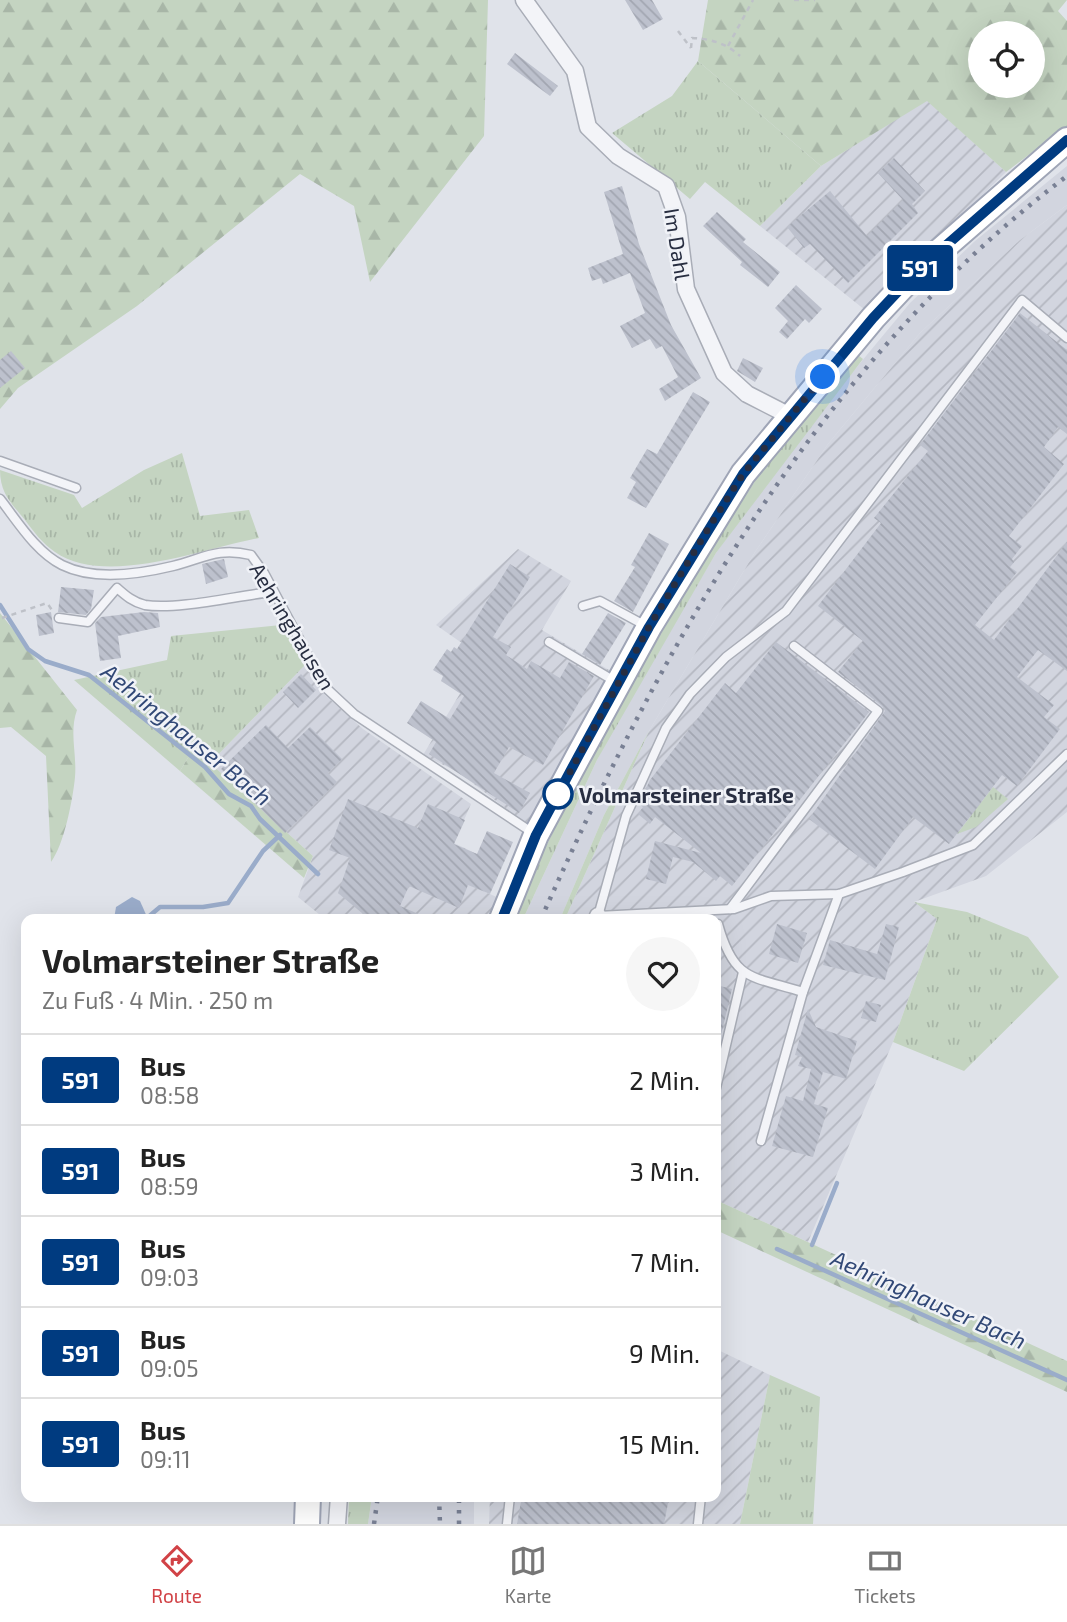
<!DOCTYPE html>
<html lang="de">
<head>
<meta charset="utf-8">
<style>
	body { margin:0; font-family:"Exo 2",sans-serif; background:#f6f6f6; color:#222; height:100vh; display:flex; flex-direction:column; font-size:26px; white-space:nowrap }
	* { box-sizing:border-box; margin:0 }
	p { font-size:23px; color:#767676 }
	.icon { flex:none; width:38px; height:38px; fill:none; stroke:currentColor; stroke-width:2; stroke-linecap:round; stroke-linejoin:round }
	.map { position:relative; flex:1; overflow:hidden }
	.details { position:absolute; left:21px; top:914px; width:700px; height:588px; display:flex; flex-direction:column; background:#fff; border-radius:14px; box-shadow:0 7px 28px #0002 }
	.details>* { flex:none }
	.badge { padding:0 14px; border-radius:5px; font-size:24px; line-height:46px }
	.tools { position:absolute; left:968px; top:21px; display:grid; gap:14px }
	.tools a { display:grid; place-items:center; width:77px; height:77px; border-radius:50%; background:#fff; box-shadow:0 7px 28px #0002; font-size:35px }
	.you { position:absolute; width:35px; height:35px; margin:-18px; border:5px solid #fff; border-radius:50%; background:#1a73e8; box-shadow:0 0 0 10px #1a73e833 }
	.map>.badge { position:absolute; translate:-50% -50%; box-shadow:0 0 0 4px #fff }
	.round { display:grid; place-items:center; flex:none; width:74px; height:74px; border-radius:37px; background:#f6f6f6 }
	.headline { display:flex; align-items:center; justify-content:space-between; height:119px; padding:0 21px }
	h1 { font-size:33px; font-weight:700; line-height:52px }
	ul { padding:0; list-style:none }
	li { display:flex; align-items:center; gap:21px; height:91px; padding:0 21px; border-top:2px solid #e0e0e0 }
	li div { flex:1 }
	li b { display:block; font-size:26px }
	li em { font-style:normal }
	li .badge { min-width:77px; font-weight:700; text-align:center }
	.menu { display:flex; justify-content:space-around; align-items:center; height:98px; border-top:2px solid #e0e0e0; background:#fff; font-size:19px; color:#767676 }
	.menu a { display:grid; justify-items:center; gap:4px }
	.menu .active { color:#d14246 }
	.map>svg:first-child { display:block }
	.built { fill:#d2d5df }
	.industrial { fill:url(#industrial-furrows) }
	.grass { fill:url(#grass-tufts) }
	.forest { fill:url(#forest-firs); fill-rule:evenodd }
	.water { fill:#9aacca }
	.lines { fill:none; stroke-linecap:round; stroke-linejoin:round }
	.stream { stroke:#9aacca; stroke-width:4.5 }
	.building { fill:url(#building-back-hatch) }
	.lane-casing { stroke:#a9adb7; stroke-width:11 }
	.street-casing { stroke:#a9adb7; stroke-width:19 }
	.primary-casing { stroke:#9fa5b6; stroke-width:28 }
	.path { stroke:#bec1c8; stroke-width:2.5; stroke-dasharray:5 5; stroke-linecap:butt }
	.lane { stroke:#f3f4f8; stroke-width:8 }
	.street { stroke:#f3f4f8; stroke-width:16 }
	.primary { stroke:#fff; stroke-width:24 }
	.rail { stroke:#798094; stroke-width:4.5; stroke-dasharray:3.5 7; stroke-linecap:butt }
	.line-casing { stroke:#fff; stroke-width:16 }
	.line { stroke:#003b80; stroke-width:10 }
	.walk { stroke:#282e41; stroke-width:7; stroke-dasharray:0 12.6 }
	.stop-dot { fill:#fff; stroke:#003b80; stroke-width:3.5 }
	.labels { text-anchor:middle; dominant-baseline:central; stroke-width:5; stroke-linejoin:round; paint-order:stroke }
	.street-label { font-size:21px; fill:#282e41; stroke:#f0f2f7 }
	.stop-label { font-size:21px; font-weight:bold; fill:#282e41; stroke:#f0f2f7; text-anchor:start }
	.water-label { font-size:23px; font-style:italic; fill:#314876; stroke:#f0f2f7 }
</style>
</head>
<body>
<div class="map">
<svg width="1067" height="1524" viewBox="0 0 1067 1524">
	<defs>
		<pattern id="industrial-furrows" width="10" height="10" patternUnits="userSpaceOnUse" patternTransform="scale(1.75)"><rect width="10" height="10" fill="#d2d5df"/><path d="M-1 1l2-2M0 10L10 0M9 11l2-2" fill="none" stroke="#b4b7c1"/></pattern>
		<pattern id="grass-tufts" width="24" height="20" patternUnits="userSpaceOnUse" patternTransform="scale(1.75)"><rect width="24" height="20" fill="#c4d4c1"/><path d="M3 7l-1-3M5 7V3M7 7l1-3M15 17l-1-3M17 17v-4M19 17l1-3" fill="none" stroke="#a8b6a7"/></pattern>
		<pattern id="forest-firs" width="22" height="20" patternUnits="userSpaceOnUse" patternTransform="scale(1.75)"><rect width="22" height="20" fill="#c4d4c1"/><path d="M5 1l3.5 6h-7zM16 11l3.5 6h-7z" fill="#a8b6a7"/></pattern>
		<pattern id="building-back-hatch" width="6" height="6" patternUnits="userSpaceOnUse" patternTransform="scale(1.75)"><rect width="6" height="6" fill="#bdc1cd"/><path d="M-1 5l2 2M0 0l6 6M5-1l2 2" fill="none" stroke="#a2a6b1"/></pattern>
	</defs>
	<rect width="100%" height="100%" fill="#e0e3ea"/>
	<g class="built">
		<polygon points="1067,166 1067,205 1020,240 920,333 828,444 755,552 649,731 604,815 560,919 523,919 597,760 627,704 716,553 763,488 832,397 910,303 975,241"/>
		<polygon points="372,1496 474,1496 474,1524 368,1524"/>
	</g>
	<g class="industrial">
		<polygon points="927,100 1006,172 865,310 760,226 821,166"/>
		<polygon points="1067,205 1067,812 986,876 914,902 937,919 893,1042 808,1242 716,1200 716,919 565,919 649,731 755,552 828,444 920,333 1020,240"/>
		<polygon points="518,549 571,581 542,630 614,673 529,826 458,772 423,755 482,657 436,625"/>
		<polygon points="306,664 325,695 363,729 471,804 454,843 477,854 465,883 508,902 502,919 325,919 298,897 313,856 210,763"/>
		<polygon points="716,1349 770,1375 740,1524 489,1524 490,1496 716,1496"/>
	</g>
	<g class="grass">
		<polygon points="698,61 821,166 760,226 705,182 690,199 612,133 672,96"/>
		<polygon points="858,355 863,359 716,553 597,760 523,919 515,919 532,875 596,744 711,549 759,475"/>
		<path d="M 182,453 L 200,516 L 249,510 L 259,538 C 202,549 105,587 55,552 C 42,543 34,532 25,520 C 11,503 0,493 0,470 L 74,495 L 82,508 L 144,470 Z"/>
		<polygon points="281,625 306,664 210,763 192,751 180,771 74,680 167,660 171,636"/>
		<polygon points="649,731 565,919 560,919 604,815"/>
		<polygon points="993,787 1008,799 976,827 957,834"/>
		<polygon points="914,902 967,912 1028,937 1059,977 964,1071 893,1042 937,919"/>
		<polygon points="770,1375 820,1397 813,1524 740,1524"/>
		<polygon points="349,1496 372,1496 368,1524 348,1524"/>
	</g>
	<g class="forest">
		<polygon points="0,0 488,0 484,136 370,282 354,206 300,174 137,306 18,388 0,409"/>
		<path d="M 708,0 L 1067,0 L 1058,11 L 1067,21 L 1067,126 L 1006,172 L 927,101 L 821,166 L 698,61 ZM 980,33 L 1032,33 L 1032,86 L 980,86 Z"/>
		<path d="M 0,613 L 77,710 C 69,732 77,754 75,777 C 73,799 64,845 51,862 L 46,756 L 11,727 L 0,728 Z"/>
		<polygon points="192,751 210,763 313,856 304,878 180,771"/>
		<polygon points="716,1200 1067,1361 1067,1392 716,1230"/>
	</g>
	<polygon class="water" points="132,897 140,901 148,919 114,919 116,907"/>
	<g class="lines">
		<g class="stream">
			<polyline points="0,605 28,649 45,661 89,675 205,767 229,794 251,806 260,819 318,874"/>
			<polyline points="147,918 160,907 203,907 228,903 263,851 280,835"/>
			<polyline points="812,1245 837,1183"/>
			<polyline points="777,1249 1067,1380"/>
		</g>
	</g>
	<g class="building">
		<polygon points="625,0 652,0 663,19 643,30"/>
		<polygon points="515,53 558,86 550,96 507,64"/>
		<polygon points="894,158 925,191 912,204 918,213 848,283 810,244 804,248 787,227 830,191 867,236 903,200 878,173"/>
		<polygon points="622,186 639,244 671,325 701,378 665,401 659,389 678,377 662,346 656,349 650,339 632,348 620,326 645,313 630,273 603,284 601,278 592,281 588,268 623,254 604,192"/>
		<polygon points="717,212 746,239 743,242 780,272 768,287 740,265 742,262 703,226"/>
		<polygon points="796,285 822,309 809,323 805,319 787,339 779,332 788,321 775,308"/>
		<polygon points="1020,313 1067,350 1067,434 1058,427 1044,447 1064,464 1009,536 1022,546 1012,559 1014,562 1010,567 1017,572 975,625 994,640 1067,542 1067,671 1038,650 1017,677 1054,705 1044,717 1060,729 1017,786 1002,775 949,844 913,817 875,869 809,819 885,711 882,706 838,672 863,641 818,606 881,523 874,518 928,451 920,445"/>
		<polygon points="11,351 25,368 0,388 0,360"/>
		<polygon points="743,358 763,368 755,382 737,371"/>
		<polygon points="693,392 710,402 646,508 627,498 636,482 630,478 647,449 657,454"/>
		<polygon points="649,533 669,544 633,612 614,601 635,567 631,565"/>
		<polygon points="224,559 228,577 206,584 202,564"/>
		<polygon points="510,564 530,577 493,637 511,647 506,655 527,669 531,661 560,678 569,662 594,676 543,765 509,747 494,773 530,793 519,813 429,754 436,742 407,723 421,701 450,719 464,696 441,681 443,676 433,670 447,649 451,652 454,647 457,649"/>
		<polygon points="61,587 94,590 91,609 86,615 58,612"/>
		<polygon points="51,612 54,633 39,636 36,615"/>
		<polygon points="144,612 158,613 160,627 118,636 121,658 100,661 95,623 101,617"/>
		<polygon points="608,613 626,623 600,665 582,654"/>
		<polygon points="776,642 869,712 732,886 720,876 716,881 693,862 673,857 666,884 646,879 655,841 701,853 655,817 650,824 638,814 643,807 639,804 650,780 725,683 736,693"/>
		<polygon points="301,674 316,690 298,708 283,692"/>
		<polygon points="266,725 288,748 310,727 342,759 328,773 337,782 285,833 221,769"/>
		<polygon points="348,799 418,828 428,804 465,820 454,844 477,854 487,831 513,842 490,894 468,885 459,908 409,886 400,906 430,919 369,919 338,893 350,858 329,850"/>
		<polygon points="777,924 807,933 798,963 769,954"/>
		<polygon points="886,924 899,927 885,980 823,965 830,940 877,954"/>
		<polygon points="716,985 732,989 720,1039 716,1039"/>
		<polygon points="866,1001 881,1005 876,1022 861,1018"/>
		<polygon points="808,1009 816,1027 857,1041 846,1079 823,1072 814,1104 828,1108 813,1157 772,1146 786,1096 803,1101 811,1069 798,1066 802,1057 795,1055"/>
		<polygon points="522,1496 658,1496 669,1498 664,1524 517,1524"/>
	</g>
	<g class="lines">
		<g class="lane-casing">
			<g id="lane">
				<polyline points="1067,338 1022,300 786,611 726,657 690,694 666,728 626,816 598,916 734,909 771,896 839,894 903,872 973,845 1067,754"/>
				<polyline points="0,461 76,488"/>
				<path d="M 0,499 C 18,522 36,552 62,565 C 94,581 140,574 173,566 C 204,558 218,547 251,555 L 264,573 L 325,687 L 354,714 L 533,833"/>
				<polyline points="583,606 600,601 646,626"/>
				<path d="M 59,618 L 88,622 L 117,588 C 126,596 133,602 145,605 C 175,610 232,597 264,593 L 274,595"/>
				<polyline points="549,642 616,682"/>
				<polyline points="730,909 878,711 794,646"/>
				<path d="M 718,924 C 734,982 752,976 803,992"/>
				<polyline points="716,1088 743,972"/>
				<polyline points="761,1141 803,992 839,894"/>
				<polyline points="507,1524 510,1496"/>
				<polyline points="698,1524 701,1496"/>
			</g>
		</g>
		<g class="street-casing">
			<g id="street">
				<polyline points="524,0 575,71 588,127 618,156 666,186 677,217 686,289 724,373 747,394 790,416"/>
				<polyline points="597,919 598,916"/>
				<polyline points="337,1524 339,1496"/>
			</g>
		</g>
		<g class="primary-casing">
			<g id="primary">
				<polyline points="502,919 536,835 579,755 649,627 743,474 873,318 919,269 1067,140"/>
				<polyline points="307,1524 308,1496"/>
			</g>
		</g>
		<g class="path">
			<polyline points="794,0 815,0"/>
			<polyline points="678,31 691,48"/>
			<polyline points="728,46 753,0"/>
			<path d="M 691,48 L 692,38 C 711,39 726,43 740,56"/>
			<polyline points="2,618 47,603 52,610"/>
		</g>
		<use href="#lane" class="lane"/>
		<use href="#street" class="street"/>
		<use href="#primary" class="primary"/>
		<g class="rail">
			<path d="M 541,919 C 664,642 820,362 1067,176"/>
			<polyline points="439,1496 440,1524"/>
			<polyline points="374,1524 378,1496"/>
			<polyline points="459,1524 459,1496"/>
		</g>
	</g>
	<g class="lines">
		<g class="line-casing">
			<polyline id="line" points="502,919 536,835 579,755 649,627 743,474 873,318 919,269 1067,140"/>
		</g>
		<use href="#line" class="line"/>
		<polyline class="walk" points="558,794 649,627 711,524 743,474 823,377"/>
	</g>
	<circle class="stop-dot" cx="558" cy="794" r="14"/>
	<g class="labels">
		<g class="street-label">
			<text transform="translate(678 244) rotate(81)">Im Dahl</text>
			<text transform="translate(293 626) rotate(59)">Aehringhausen</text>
		</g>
		<g class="stop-label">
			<text x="579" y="794">Volmarsteiner Straße</text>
		</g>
		<g class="water-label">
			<text transform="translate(187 734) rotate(39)">Aehringhauser Bach</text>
			<text transform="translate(929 1299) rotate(24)">Aehringhauser Bach</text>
		</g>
	</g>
</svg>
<div class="tools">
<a><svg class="icon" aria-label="locate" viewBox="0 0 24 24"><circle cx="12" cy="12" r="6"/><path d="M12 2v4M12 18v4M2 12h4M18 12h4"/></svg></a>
</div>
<div class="you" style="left:823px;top:377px"></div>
<b class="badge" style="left:920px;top:268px;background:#003b80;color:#fff">591</b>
<section class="details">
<div class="headline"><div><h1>Volmarsteiner Straße</h1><p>Zu Fuß · 4 Min. · 250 m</p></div><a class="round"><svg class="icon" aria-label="heart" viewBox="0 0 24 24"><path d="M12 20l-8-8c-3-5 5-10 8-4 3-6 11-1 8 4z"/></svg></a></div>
<ul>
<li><span class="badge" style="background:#003b80;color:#fff">591</span><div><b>Bus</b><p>08:58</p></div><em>2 Min.</em></li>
<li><span class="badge" style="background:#003b80;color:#fff">591</span><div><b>Bus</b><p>08:59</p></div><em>3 Min.</em></li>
<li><span class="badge" style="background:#003b80;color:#fff">591</span><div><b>Bus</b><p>09:03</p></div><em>7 Min.</em></li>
<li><span class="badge" style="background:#003b80;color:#fff">591</span><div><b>Bus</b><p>09:05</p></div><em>9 Min.</em></li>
<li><span class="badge" style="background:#003b80;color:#fff">591</span><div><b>Bus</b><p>09:11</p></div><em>15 Min.</em></li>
</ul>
</section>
</div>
<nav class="menu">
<a class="active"><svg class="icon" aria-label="directions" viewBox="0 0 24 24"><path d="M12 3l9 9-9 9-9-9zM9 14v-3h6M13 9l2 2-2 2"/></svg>Route</a>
<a><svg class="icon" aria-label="map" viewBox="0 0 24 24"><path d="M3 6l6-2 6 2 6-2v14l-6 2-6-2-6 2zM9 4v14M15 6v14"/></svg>Karte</a>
<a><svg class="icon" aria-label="tickets" viewBox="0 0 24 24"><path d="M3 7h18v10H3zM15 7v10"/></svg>Tickets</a>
</nav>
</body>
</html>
